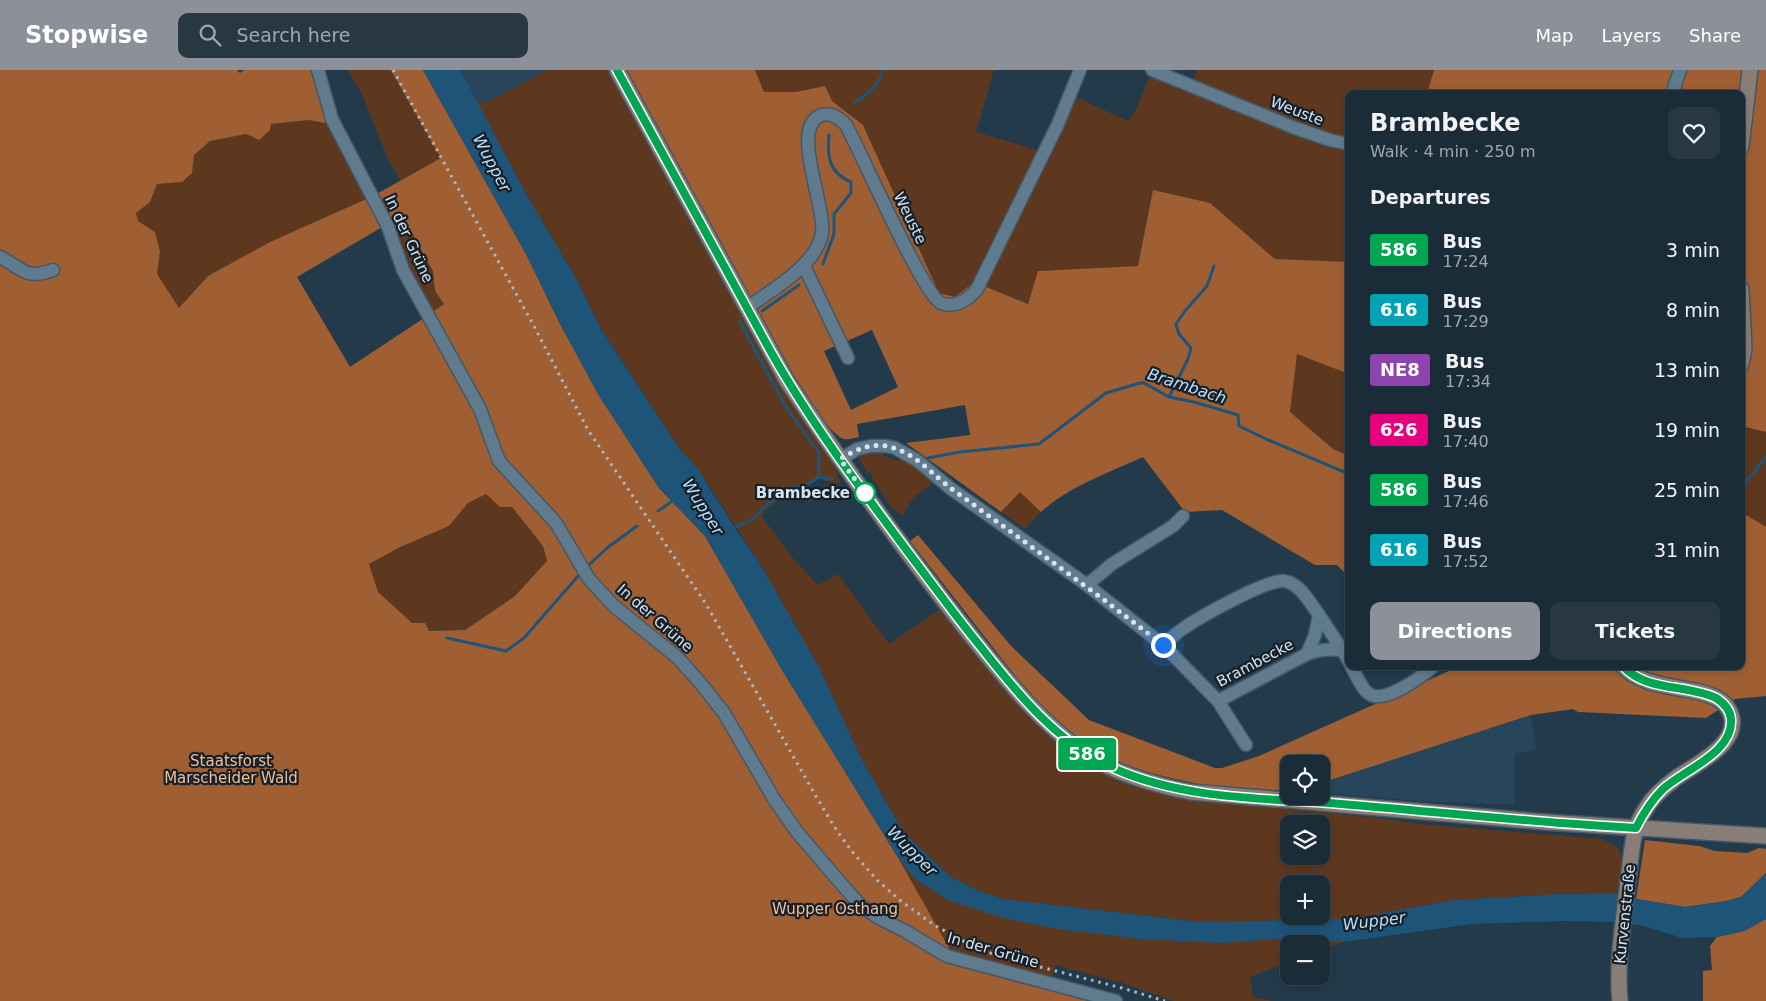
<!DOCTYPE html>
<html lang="en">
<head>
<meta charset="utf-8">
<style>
	body { margin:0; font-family:"DejaVu Sans",sans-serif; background:#273843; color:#f1f3f6; height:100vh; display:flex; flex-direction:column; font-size:19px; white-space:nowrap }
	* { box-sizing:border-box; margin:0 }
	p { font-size:16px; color:#9fa7ae }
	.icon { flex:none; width:28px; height:28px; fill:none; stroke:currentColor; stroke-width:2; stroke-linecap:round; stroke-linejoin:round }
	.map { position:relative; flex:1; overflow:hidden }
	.details { position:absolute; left:1345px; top:20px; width:400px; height:580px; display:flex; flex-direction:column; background:#1a2c38; border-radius:10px; box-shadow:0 2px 8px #0003,0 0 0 1px #384853 }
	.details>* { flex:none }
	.badge { padding:0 10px; border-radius:4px; font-size:18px; line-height:32px }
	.controls { position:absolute; left:1280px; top:685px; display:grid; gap:10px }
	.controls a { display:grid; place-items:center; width:50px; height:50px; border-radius:10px; background:#1a2c38; box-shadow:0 2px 8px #0003,0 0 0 1px #384853; font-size:25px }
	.you { position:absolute; width:25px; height:25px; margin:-12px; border:4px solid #fff; border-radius:50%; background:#1a73e8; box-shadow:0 0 0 8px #1a73e833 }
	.map>.badge { position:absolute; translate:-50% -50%; box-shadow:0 0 0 2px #fff }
	h2 { padding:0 25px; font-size:19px; line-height:45px }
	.round { display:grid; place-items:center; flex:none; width:52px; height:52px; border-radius:10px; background:#273843 }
	.overview { display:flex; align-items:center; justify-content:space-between; height:85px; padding:0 25px }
	h1 { font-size:24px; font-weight:800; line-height:38px }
	.action { display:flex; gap:10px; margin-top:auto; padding:10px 25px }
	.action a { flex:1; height:58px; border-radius:10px; background:#8c9099; color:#fff; font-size:20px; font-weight:800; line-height:58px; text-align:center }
	.action a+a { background:#273843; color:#f1f3f6 }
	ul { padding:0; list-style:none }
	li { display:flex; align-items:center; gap:15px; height:60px; padding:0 25px }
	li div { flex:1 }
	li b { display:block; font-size:19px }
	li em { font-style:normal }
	li .badge { min-width:55px; font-weight:700; text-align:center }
	header { display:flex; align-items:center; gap:30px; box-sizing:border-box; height:70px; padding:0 25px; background:#8c9099; color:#fff }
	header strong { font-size:24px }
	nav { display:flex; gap:28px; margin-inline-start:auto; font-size:18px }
	.search { width:350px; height:45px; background:#273843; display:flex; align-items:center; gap:12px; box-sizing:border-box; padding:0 18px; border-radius:10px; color:#9fa7ae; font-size:19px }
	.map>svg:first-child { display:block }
	.built { fill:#27455b }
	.green { fill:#5e381e; fill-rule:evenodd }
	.forest { fill:#a05f33; fill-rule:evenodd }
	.water { fill:#1e5478 }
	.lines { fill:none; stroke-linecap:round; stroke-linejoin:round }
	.stream { stroke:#1e5478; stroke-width:3 }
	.street-casing { stroke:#435866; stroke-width:15 }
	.secondary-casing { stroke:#435866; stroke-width:18 }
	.street { stroke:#617b8e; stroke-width:12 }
	.secondary { stroke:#897e77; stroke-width:15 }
	.rail { stroke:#a9b9c5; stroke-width:3; stroke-dasharray:2.5 5; stroke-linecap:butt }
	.line-casing { stroke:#fff; stroke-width:11 }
	.line { stroke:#00a651; stroke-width:8 }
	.walk { stroke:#d6e4ef; stroke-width:5; stroke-dasharray:0 9 }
	.stop-dot { fill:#fff; stroke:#00a651; stroke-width:2.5 }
	.labels { text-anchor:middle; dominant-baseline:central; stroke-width:4.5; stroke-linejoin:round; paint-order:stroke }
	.street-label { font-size:15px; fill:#d6e4ef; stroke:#162028 }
	.stop-label { font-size:15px; font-weight:bold; fill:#d6e4ef; stroke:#162028; text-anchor:end }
	.park-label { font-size:15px; fill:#f5bd9a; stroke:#162028 }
	.water-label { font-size:16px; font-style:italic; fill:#badef9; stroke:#162028 }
</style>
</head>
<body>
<header>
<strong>Stopwise</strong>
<div class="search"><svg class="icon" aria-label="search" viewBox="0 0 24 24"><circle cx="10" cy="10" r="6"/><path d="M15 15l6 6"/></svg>Search here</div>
<nav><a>Map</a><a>Layers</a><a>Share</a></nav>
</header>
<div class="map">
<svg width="1766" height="931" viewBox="0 0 1766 931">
	<rect width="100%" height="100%" fill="#233a4b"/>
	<g class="built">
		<polygon points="459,0 548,0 483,34 475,29"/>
		<polygon points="1531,645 1536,680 1515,684 1515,735 1434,732 1321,723 1321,713"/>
	</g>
	<g class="green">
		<polygon points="348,0 436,0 891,759 956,821 1223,872 1283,869 1343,872 1321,880 1321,874 1289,874 1289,892 1250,907 1253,927 1273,931 1173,931 1123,913 1055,895 1046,931 709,931 522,408 384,156 412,163 433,201 435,221 437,224 428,160 387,87 363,26"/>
		<path d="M 548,0 L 611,0 L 706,178 L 787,325 L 833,386 L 840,414 L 819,409 L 808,416 L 789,421 L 764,442 L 762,447 L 791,486 L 818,515 L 838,504 L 889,574 L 939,540 L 1022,640 L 1063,675 L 1196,730 L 1378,748 L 1419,754 L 1603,769 L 1619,779 L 1622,792 L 1617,823 L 1561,824 L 1455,830 L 1350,849 L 1199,852 L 1003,829 L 979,821 L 951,807 L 905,764 L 862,690 L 819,597 L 759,492 L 698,399 L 679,378 L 601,259 L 576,208 L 529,129 L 475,29 L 483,34 ZM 1289,754 L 1321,754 L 1321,786 L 1289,786 ZM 1289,814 L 1321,814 L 1321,846 L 1289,846 Z"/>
		<polygon points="755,0 994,0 976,62 1041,81 1067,23 1128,51 1135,41 1151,4 1190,19 1197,0 1434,0 1427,24 1349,24 1349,192 1275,189 1210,133 1153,121 1138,196 1039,201 1029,234 974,212 955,227 939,223 863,55 832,31 825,16 796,22 764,22"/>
		<polygon points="309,50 324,53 333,50 373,126 270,172 208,206 179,238 157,204 160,181 155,162 138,151 136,143 150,132 157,114 182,112 194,85 210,71 246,64 271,54"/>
		<polygon points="1297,283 1349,304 1349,386 1333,379 1290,342"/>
		<polygon points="1766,325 1766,464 1741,477 1741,356 1752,359"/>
		<path d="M 884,381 L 884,386 L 898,391 L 902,386 L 933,410 L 930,415 L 914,427 L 902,446 L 891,437 L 872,408 L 873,407 L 870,402 L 867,403 L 859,388 C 865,380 874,382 884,381 Z"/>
		<polygon points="1020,421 1041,442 1025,459 1001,442"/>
		<polygon points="486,424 500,437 512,437 543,476 547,491 515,526 464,560 429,561 425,553 412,553 378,522 368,494 398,478 449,456 468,433"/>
	</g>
	<g class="forest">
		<path d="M 0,0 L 237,0 L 240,3 L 244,0 L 318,0 L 333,50 L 324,53 L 309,50 L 271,54 L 270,60 L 259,70 L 246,64 L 210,71 L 194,85 L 192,103 L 182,112 L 157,114 L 150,132 L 136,143 L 138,151 L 155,162 L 160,181 L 157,204 L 179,238 L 208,206 L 270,172 L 373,126 L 441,88 L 391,0 L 423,0 L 527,186 L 559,252 L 598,324 L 659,418 L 705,466 L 782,600 L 897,786 L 958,894 L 1097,931 L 0,931 ZM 384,156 L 412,163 L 433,201 L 435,221 L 444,234 L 427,246 L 350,297 L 297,207 ZM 486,424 L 500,437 L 512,437 L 543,476 L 547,491 L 515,526 L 465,560 L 429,561 L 425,553 L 412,553 L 378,522 L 369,494 L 398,478 L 449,456 L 468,433 Z"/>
		<path d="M 626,0 L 755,0 L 764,22 L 796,22 L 825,16 L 832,31 L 863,55 L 939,223 L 955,227 L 974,212 L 1028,234 L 1038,201 L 1138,196 L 1153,120 L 1210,133 L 1275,189 L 1349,192 L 1349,304 L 1297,284 L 1290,342 L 1333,379 L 1349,386 L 1349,507 L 1337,495 L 1315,495 L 1222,440 L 1185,442 L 1143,387 C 1110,402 1068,417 1041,442 L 1020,422 L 1001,442 L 906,373 L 970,365 L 965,335 L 857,354 L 859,367 C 854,368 849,370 844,369 C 830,365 802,321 793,307 ZM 872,260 L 898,317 L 851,340 L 824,281 Z"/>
		<polygon points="1434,0 1766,0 1766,362 1741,356 1741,24 1427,24"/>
		<polygon points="1741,442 1766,457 1766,626 1735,629 1706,648 1578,642 1573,639 1531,645 1321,713 1321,694 1289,694 1289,721 1202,715 1150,703 1124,694 1098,681 1072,664 1037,634 910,471 918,465 1012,577 1089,650 1215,698 1222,698 1259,686 1460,596 1741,596"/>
		<polygon points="1645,770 1699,776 1715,781 1747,783 1759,778 1766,779 1766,803 1741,827 1727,831 1685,837 1636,829"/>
		<polygon points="1766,849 1766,931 1703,931 1703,901 1712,900 1710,876 1717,867 1744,861"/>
	</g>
	<polygon class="water" points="423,0 459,0 465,9 529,129 576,208 601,259 679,378 698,399 735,458 759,492 819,597 862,690 905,764 951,807 977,820 1003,829 1199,852 1350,849 1454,830 1561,824 1617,823 1636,829 1685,837 1727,831 1741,827 1766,803 1766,849 1744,861 1717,867 1682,868 1644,856 1613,852 1565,851 1472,854 1343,872 1281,869 1222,873 1140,869 1058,859 1011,850 949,831 914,808 897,786 782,600 705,466 659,418 598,324 559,252 527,186"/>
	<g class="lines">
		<g class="stream">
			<path d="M 855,32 C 868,24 880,15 883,0"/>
			<path d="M 823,194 L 834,164 L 834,144 L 851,123 L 851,112 C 829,103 827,87 829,65"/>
			<polyline points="762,241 799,215"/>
			<polyline points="740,252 784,334 819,383 819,407"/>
			<polyline points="1169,327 1188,289 1191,278 1179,264 1176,254 1185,241 1207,216 1214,196"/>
			<polyline points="928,388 960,382 1039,374 1106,323 1140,313 1144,313 1169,327 1194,332 1238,345 1239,356 1266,369 1349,404"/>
			<polyline points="1741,418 1766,387"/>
			<polyline points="658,441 674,430"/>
			<polyline points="731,459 755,448 762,439 787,419 808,414 819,407 832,409"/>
			<polyline points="590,494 607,478 637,456"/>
			<polyline points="447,568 506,581 524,568 579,505"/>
		</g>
		<g class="street-casing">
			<g id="street">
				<polyline points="318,0 332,49 388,157 403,200 480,339 499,391 556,453 589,509 614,536 678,588 702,615 724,643 774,729 797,762 838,810 859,834 877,847 905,861 947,886 1116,931"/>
				<polyline points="1152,0 1295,58 1330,70 1349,74"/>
				<polyline points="1672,24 1680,0"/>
				<path d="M 0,187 C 23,199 26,210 53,200"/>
				<polyline points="804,196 848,288"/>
				<path d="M 747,238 C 771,220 811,199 821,168 C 830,142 787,56 822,45 C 832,42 840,49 846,55 C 861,82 923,225 941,233 C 955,239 969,229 977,219 L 1058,54 L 1080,0"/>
				<polyline points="841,389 857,379 871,376 886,376 895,378 918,391 950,418 1087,515 1163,575 1218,631 1246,675"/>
				<polyline points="1087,515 1112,494 1173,456 1183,446"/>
				<polyline points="1319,545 1343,581"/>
				<path d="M 1163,575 C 1170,569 1176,563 1184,558 C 1200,547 1267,509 1284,511 C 1300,513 1310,533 1319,545 L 1315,565 L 1307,584 L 1218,631"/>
				<path d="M 1307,584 C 1320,580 1329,578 1343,581 L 1349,592"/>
				<path d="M 1351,596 C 1356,604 1361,618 1368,623 C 1383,636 1422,606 1434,596"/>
			</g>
		</g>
		<g class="secondary-casing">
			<g id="secondary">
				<path d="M 617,0 L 787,311 C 842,394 900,474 961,553 C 999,600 1037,652 1089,686 C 1119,705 1156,715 1191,722 L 1545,752 L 1766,766"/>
				<polyline points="1741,77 1750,0"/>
				<polyline points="1741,219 1744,279 1741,294"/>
				<path d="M 1620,931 C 1616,890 1624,851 1628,810 C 1630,796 1632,771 1636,758 C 1639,750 1644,741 1649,734 C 1655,725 1667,715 1676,708 C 1696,694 1749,670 1727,637 C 1709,612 1649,625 1623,596"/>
			</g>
		</g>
		<use href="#street" class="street"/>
		<use href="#secondary" class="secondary"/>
		<polyline class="rail" points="393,0 535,258 588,360 706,534 817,728 837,761 854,784 878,811 901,831 934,855 967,873 987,882 1017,891 1122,918 1165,931"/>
	</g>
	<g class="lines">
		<g class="line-casing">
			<path id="line" d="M 617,0 L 771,282 C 812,355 864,423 914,490 C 936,519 957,548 980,576 C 1017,623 1057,673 1113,698 C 1184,730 1265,728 1341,734 C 1439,742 1537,753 1636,758 C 1643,744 1650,732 1662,720 C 1683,700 1734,683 1731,649 C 1730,639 1724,633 1716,628 C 1687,614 1646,622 1623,596"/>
		</g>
		<use href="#line" class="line"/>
		<path class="walk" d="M 865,423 L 840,389 C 857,379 874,371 894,378 C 917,385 934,406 952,419 C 1023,471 1094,521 1163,575"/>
	</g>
	<circle class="stop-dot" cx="865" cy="423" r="10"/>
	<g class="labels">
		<g class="street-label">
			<text transform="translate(1297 41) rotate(21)">Weuste</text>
			<text transform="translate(910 148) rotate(64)">Weuste</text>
			<text transform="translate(409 169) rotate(65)">In der Grüne</text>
			<text transform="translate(655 548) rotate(41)">In der Grüne</text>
			<text transform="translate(1255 593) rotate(-28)">Brambecke</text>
			<text transform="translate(1625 844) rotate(-84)">Kurvenstraße</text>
			<text transform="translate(993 880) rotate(16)">In der Grüne</text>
		</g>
		<g class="stop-label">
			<text x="850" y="423">Brambecke</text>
		</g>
		<g class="park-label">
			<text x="231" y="691">Staatsforst<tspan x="231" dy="17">Marscheider Wald</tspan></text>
			<text x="835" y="839">Wupper Osthang</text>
		</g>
		<g class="water-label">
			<text transform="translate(492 93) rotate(62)">Wupper</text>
			<text transform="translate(1187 316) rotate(18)">Brambach</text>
			<text transform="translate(703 437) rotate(58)">Wupper</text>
			<text transform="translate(912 781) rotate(45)">Wupper</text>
			<text transform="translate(1374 851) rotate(-7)">Wupper</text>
		</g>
	</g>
</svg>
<div class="controls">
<a><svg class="icon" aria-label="locate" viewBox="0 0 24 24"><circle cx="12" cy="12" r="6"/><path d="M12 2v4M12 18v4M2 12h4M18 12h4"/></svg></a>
<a><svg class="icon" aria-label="layers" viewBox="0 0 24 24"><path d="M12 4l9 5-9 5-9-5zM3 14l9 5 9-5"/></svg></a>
<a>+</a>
<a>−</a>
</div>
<div class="you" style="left:1163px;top:575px"></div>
<b class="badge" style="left:1087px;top:684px;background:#00a651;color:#fff">586</b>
<section class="details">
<div class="overview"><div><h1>Brambecke</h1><p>Walk · 4 min · 250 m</p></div><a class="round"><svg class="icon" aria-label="heart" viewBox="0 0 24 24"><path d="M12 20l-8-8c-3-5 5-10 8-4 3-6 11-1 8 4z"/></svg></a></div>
<h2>Departures</h2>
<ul>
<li><span class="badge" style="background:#00a651;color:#fff">586</span><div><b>Bus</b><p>17:24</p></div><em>3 min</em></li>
<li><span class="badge" style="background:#00a3b4;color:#fff">616</span><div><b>Bus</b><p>17:29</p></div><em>8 min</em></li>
<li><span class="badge" style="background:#8e44ad;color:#fff">NE8</span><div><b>Bus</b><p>17:34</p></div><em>13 min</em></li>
<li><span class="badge" style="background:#e6007e;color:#fff">626</span><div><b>Bus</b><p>17:40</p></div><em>19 min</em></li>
<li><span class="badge" style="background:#00a651;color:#fff">586</span><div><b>Bus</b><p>17:46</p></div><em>25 min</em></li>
<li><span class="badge" style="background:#00a3b4;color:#fff">616</span><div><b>Bus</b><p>17:52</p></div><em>31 min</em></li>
</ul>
<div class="action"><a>Directions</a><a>Tickets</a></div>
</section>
</div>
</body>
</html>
